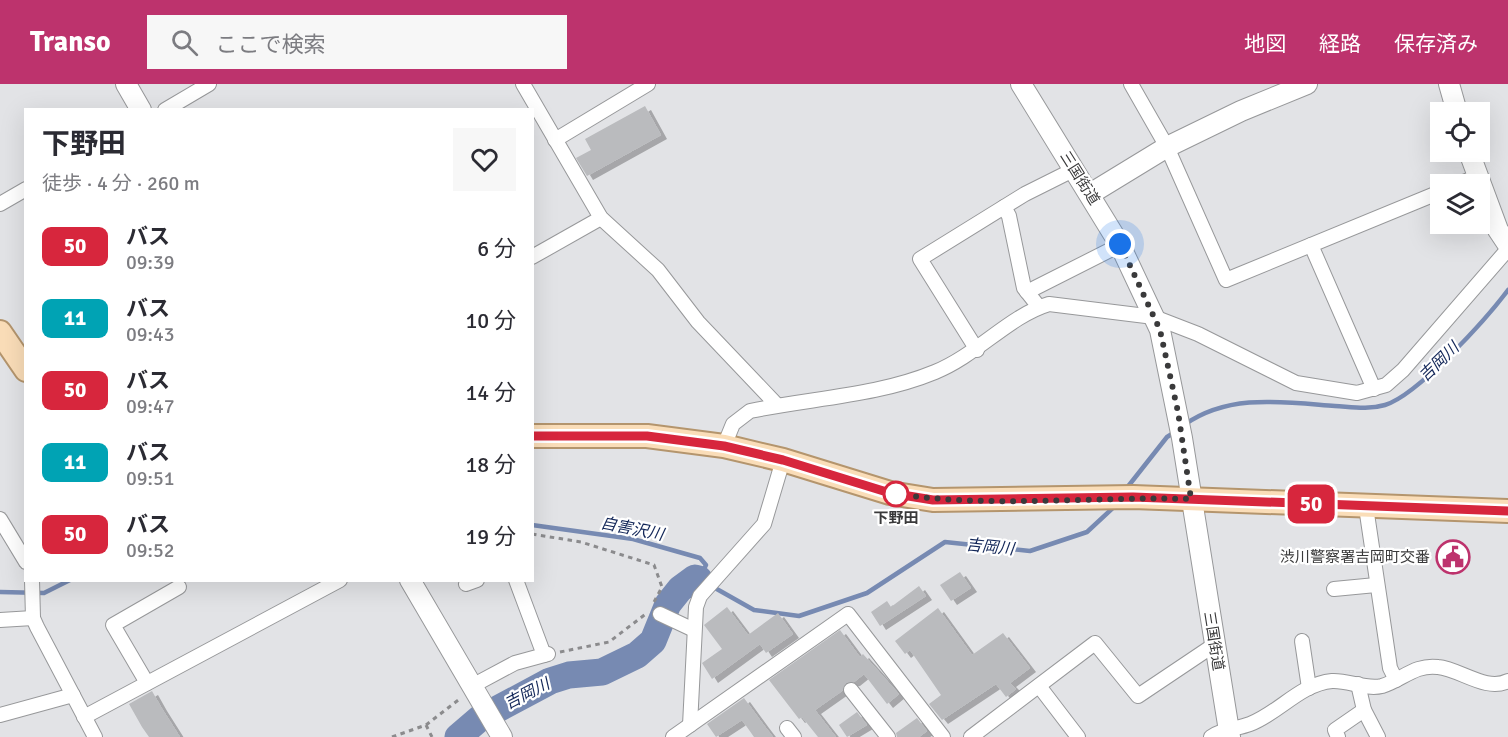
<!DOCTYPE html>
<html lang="ja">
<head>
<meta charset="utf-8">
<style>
	body { margin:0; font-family:Signika,"Noto Sans JP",sans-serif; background:#f7f7f7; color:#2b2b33; height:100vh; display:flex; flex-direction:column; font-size:22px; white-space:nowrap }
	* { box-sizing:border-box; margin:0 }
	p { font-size:20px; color:#7c7c81 }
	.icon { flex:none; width:33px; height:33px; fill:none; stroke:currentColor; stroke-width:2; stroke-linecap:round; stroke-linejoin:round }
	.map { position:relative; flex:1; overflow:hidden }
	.panel { position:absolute; left:24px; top:24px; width:510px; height:474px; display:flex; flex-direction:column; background:#fff; border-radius:0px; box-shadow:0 6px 24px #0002 }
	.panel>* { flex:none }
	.badge { padding:0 12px; border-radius:9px; font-size:21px; line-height:39px }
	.fabs { position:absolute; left:1430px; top:18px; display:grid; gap:12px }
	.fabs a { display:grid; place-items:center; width:60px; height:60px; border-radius:0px; background:#fff; box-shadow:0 6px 24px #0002; font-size:30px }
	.you { position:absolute; width:30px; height:30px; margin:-15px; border:4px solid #fff; border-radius:50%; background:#1a73e8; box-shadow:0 0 0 9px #1a73e833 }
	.map>.badge { position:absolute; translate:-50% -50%; box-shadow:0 0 0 3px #fff }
	.round { display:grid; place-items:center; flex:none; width:63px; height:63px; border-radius:0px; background:#f7f7f7 }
	.summary { display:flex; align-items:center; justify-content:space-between; height:102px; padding:0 18px }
	h1 { font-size:28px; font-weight:700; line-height:45px }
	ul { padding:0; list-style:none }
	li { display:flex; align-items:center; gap:18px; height:72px; padding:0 18px }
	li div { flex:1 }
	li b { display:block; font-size:22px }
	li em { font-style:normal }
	li .badge { min-width:66px; font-weight:700; text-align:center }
	header { display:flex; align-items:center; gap:36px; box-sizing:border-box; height:84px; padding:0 30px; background:#bd336d; color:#fff }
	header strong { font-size:28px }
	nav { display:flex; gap:33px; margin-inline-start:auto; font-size:21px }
	.search { width:420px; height:54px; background:#f7f7f7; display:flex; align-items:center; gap:15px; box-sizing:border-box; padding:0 21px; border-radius:0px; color:#7c7c81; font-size:22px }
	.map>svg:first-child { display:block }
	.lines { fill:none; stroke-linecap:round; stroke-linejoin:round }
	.stream { stroke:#778ab2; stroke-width:4.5 }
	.river { stroke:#778ab2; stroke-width:27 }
	.building { fill:#babbbe; filter:url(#shadow) }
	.street-casing { stroke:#97989a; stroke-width:16 }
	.secondary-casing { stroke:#97989a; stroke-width:22 }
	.primary-casing { stroke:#b4956d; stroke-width:26 }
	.path { stroke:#8b8b8d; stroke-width:3; stroke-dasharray:4.5 4.5; stroke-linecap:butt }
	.street { stroke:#fff; stroke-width:14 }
	.secondary { stroke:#fff; stroke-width:20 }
	.primary { stroke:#faddb8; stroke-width:22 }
	.line-casing { stroke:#fff; stroke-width:14 }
	.line { stroke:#d7263d; stroke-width:9 }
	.walk { stroke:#3a3a3b; stroke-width:6; stroke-dasharray:0 10.8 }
	.stop-dot { fill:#fff; stroke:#d7263d; stroke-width:3 }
	.labels { text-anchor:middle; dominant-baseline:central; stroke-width:4.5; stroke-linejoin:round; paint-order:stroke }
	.street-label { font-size:15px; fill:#3a3a3b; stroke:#fff }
	.stop-label { font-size:15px; font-weight:bold; fill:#3a3a3b; stroke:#fff }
	.poi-label { font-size:15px; fill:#3a3a3b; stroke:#fff; text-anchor:end }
	.water-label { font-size:16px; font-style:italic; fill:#122658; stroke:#fff }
</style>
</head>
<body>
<header>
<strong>Transo</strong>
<div class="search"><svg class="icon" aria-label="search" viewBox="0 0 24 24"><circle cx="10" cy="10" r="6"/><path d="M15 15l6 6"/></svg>ここで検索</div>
<nav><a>地図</a><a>経路</a><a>保存済み</a></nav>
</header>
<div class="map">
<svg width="1508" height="653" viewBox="0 0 1508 653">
	<defs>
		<filter id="shadow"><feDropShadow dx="6" dy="4" stdDeviation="0" flood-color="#0004"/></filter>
	</defs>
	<rect width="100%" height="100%" fill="#e2e3e6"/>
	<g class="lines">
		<g class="stream">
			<path d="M 1184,341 C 1229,309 1284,318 1335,322 C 1352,323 1368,326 1385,321 C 1418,311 1487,234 1508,206"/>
			<polyline points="1126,405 1167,353 1175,348"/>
			<polyline points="532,441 633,455 700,474 706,481 699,495 754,526 799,532 867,509 945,458 1030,467 1087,448 1115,422"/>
			<polyline points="0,508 44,509 70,496"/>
		</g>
		<polyline class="river" points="458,653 479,635 550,597 569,591 602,588 637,571 653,557 668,520 680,505 695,494 699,495"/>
	</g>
	<g class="building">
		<polygon points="645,22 661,51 587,92 576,74 591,66 585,55"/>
		<polygon points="960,488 971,504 951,517 940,501"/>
		<polygon points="919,502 926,512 880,542 871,528 887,517 891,523"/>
		<polygon points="727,523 748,551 778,529 793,550 766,569 760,560 712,595 702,579 722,565 704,541"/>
		<polygon points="938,524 972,571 1003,549 1030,584 1010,599 1016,605 1006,613 996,600 942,636 929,620 941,611 910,566 905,570 895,557"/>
		<polygon points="840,546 860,573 863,570 899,610 887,620 864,590 854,598 846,599 842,607 815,626 836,653 818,653 802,633 799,635 769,596"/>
		<polygon points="152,607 161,623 180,653 149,653 142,643 129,620"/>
		<polygon points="744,614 763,640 773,653 754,653 742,636 716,653 707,640"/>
		<polygon points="857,628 867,641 847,653 839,641"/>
		<polygon points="917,634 927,647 919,653 897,653 896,649"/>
	</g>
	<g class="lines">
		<g class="street-casing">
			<g id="street">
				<polyline points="523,0 601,134 658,186 698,238 777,321"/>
				<polyline points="1131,0 1167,63 1226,196 1440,108"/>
				<polyline points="165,26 209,0"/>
				<polyline points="555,56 648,0"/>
				<polyline points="1459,100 1476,93"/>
				<polyline points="0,120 26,105"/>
				<polyline points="1004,123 1009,132 1024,204 1039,223"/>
				<polyline points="1311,161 1374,305"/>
				<polyline points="532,173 601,134"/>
				<polyline points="1027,208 1120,161"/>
				<polyline points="977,266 920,175 1025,110 1075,85"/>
				<path d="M 724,362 L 733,340 L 750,327 C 812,314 877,312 935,288 C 977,271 1009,232 1049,220 L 1154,233 L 1198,250 L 1296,299 L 1357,309 L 1386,301 L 1403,286 L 1508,165"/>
				<polyline points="1366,423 1390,584 1396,596"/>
				<polyline points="0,435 26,478"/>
				<polyline points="32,496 33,534 37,543 95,653"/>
				<polyline points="516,496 544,571"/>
				<polyline points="466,500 477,496"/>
				<polyline points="1334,505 1376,501"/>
				<polyline points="660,530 694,546"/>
				<polyline points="0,536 33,534"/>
				<polyline points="1302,557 1309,604"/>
				<polyline points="147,599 113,541 179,503"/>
				<polyline points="1358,600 1364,626 1378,653"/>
				<polyline points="472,602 515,579 548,570"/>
				<polyline points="1039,602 1078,653"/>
				<polyline points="851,606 888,653"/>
				<polyline points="0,631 73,611"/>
				<polyline points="84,633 340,496"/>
				<polyline points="690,641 696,523 700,512 764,440 783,376"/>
				<polyline points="787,644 794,653"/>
				<polyline points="673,653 848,530 943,653"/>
				<polyline points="971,653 1095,559 1138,612 1214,561"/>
				<path d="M 1211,653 C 1224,644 1237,645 1250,640 C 1279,629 1300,600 1332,597 C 1348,596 1366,606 1382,602 C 1402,596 1415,580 1438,583 C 1460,585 1486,608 1508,597"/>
				<polyline points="1338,653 1335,646 1364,626"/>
			</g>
		</g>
		<g class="secondary-casing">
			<g id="secondary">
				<polyline points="126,0 141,26"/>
				<polyline points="1021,0 1120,161 1160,246 1182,354 1230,653"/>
				<polyline points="1449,0 1457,28"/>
				<polyline points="1469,68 1498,146 1508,161"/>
				<polyline points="1090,110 1167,63 1241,27 1307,0"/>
				<polyline points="410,496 502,653"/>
			</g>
		</g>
		<g class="primary-casing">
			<g id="primary">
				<polyline points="0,248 26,286"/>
				<polyline points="532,352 647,352 724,362 783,376 890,409 933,416 1133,413 1508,427"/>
			</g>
		</g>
		<g class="path">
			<polyline points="532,450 581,458 654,481 662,503 654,518"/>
			<polyline points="560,568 609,558 647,529"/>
			<polyline points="426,641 432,653"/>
			<polyline points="392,653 426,641 461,614"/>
		</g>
		<use href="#street" class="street"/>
		<use href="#secondary" class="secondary"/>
		<use href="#primary" class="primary"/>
	</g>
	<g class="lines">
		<g class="line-casing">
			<polyline id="line" points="532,352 647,352 724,362 783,376 890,409 933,416 1133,413 1508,427"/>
		</g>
		<use href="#line" class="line"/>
		<path class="walk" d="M 896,410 L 890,409 C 989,425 1091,412 1191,415 L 1178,328 L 1160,246 L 1120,160"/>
	</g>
	<defs>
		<g id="civic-ring" transform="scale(1.725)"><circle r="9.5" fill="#fff" stroke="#bd336d" stroke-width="1.5"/><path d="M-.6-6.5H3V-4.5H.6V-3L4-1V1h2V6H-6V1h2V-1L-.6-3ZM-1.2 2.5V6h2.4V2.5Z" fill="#bd336d"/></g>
	</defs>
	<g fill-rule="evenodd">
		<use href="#civic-ring" x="1453" y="473"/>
	</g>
	<circle class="stop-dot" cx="896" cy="410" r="12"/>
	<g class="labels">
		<g class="street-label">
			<text transform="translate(1080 94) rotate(58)">三国街道</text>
			<text transform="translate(1214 557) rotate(81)">三国街道</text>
		</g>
		<g class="stop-label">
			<text x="896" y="434">下野田</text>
		</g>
		<g class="poi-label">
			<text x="1430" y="473">渋川警察署吉岡町交番</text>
		</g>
		<g class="water-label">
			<text transform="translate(1439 278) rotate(-44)">吉岡川</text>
			<text transform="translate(632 445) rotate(11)">自害沢川</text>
			<text transform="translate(990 463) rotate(6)">吉岡川</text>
			<text transform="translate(527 610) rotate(-27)">吉岡川</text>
		</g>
	</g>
</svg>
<div class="fabs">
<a><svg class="icon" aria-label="locate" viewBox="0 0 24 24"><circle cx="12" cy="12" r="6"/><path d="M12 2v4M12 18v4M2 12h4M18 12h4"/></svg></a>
<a><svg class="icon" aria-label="layers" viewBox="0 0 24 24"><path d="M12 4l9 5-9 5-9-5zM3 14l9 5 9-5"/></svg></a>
</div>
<div class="you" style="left:1120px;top:160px"></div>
<b class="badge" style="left:1311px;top:420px;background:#d7263d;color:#fff">50</b>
<section class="panel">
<div class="summary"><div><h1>下野田</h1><p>徒歩 · 4 分 · 260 m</p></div><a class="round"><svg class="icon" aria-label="heart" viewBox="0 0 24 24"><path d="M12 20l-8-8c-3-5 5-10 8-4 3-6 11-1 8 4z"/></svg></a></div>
<ul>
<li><span class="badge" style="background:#d7263d;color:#fff">50</span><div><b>バス</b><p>09:39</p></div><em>6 分</em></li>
<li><span class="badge" style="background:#00a3b4;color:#fff">11</span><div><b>バス</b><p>09:43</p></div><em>10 分</em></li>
<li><span class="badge" style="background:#d7263d;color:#fff">50</span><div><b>バス</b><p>09:47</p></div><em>14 分</em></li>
<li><span class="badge" style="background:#00a3b4;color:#fff">11</span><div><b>バス</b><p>09:51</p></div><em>18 分</em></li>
<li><span class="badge" style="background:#d7263d;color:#fff">50</span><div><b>バス</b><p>09:52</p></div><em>19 分</em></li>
</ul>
</section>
</div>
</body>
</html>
